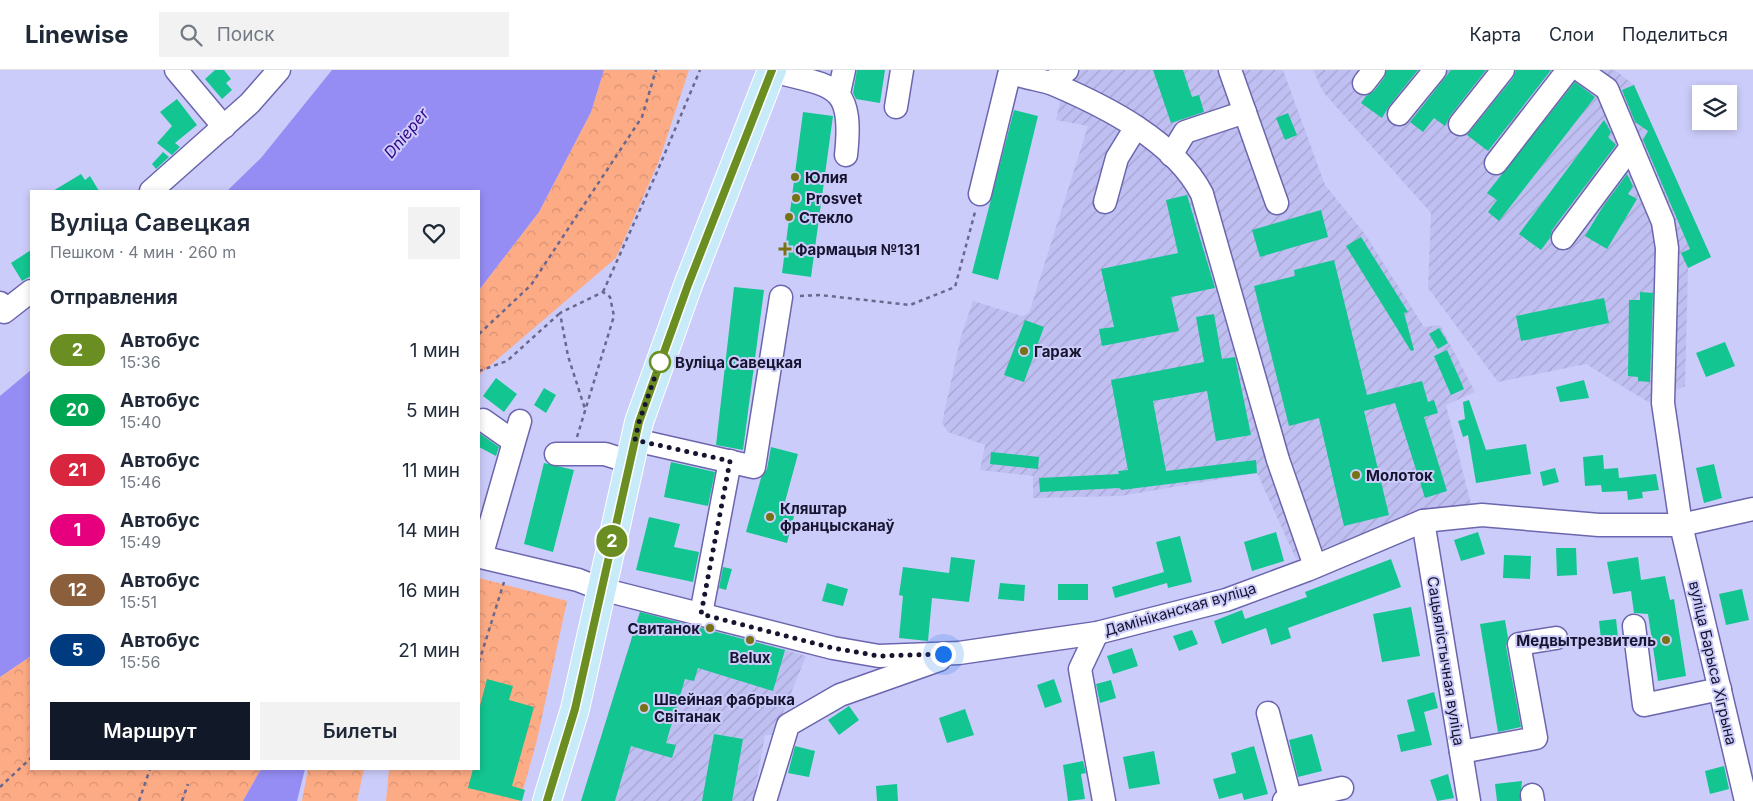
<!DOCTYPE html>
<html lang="ru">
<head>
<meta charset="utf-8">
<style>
	body { margin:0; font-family:Inter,sans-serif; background:#f2f2f3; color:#1f2937; height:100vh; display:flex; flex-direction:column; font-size:19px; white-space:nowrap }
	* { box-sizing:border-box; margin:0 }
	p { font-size:16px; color:#747a83 }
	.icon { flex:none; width:28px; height:28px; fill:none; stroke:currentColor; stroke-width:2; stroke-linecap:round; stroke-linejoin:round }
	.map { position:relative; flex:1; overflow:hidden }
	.side { position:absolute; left:30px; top:120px; width:450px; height:580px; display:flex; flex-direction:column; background:#fff; border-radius:0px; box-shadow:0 2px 8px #0003 }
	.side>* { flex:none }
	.badge { padding:0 10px; border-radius:16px; font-size:18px; line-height:32px }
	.tools { position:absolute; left:1692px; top:15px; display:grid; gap:10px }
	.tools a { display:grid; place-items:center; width:45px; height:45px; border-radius:0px; background:#fff; box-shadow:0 2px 8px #0003; font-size:25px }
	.you { position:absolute; width:25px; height:25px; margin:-12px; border:4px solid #fff; border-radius:50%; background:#1a73e8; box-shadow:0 0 0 8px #1a73e833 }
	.map>.badge { position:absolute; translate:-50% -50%; box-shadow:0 0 0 2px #fff }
	h2 { padding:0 20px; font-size:19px; line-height:45px }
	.round { display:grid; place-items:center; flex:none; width:52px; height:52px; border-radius:0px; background:#f2f2f3 }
	.overview { display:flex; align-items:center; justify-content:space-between; height:85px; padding:0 20px }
	h1 { font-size:24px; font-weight:600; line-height:38px }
	.primary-button { display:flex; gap:10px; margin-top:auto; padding:10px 20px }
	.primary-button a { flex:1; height:58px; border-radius:0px; background:#111827; color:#fff; font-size:20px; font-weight:600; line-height:58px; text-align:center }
	.primary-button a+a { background:#f2f2f3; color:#1f2937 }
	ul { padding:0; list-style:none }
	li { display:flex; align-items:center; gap:15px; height:60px; padding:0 20px }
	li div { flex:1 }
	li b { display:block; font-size:19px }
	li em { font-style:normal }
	li .badge { min-width:55px; font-weight:700; text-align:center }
	header { display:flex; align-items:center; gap:30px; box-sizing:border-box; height:70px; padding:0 25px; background:#fff; border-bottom:1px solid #e0e1e3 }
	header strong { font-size:24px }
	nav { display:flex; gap:28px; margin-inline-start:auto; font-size:18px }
	.search { width:350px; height:45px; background:#f2f2f3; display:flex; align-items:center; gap:12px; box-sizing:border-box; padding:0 18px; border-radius:0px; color:#747a83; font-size:19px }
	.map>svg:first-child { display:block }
	.industrial { fill:url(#industrial-furrows) }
	.park { fill:url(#park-crowns) }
	.water { fill:#968df4 }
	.building { fill:#13c591 }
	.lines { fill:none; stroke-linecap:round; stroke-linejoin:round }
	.minor-casing { stroke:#6b66ad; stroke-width:25 }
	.major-casing { stroke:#fff; stroke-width:30 }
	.path { stroke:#6a688d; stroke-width:2.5; stroke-dasharray:4 4; stroke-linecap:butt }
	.minor { stroke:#fff; stroke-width:22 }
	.major { stroke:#c8ebf9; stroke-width:28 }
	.line-casing { stroke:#fff; stroke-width:11 }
	.line { stroke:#6b8e23; stroke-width:8 }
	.walk { stroke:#171430; stroke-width:5; stroke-dasharray:0 9 }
	.poi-dot { fill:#777214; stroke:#ccccfb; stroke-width:2 }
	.stop-dot { fill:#fff; stroke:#6b8e23; stroke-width:2.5 }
	.labels { text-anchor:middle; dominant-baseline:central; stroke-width:4; stroke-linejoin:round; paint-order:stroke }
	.poi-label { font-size:15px; font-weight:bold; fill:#171430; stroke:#ccccfb; text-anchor:start }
	.stop-label { font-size:15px; font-weight:bold; fill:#171430; stroke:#ccccfb; text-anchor:start }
	.street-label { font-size:15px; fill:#171430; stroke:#ccccfb }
	.water-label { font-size:16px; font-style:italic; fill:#320284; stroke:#ccccfb }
</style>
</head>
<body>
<header>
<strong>Linewise</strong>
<div class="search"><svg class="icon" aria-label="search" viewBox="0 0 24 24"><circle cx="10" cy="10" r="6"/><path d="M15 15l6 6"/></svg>Поиск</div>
<nav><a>Карта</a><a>Слои</a><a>Поделиться</a></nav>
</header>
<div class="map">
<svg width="1753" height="731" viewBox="0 0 1753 731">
	<defs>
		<pattern id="industrial-furrows" width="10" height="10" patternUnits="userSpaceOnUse" patternTransform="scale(1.25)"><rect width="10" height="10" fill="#c0bff2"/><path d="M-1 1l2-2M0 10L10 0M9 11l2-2" fill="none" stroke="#a4a3d0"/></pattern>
		<pattern id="park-crowns" width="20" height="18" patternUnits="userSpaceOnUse" patternTransform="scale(1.25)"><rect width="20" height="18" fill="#fdab85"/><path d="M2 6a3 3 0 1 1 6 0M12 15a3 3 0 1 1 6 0" fill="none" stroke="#d89273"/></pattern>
	</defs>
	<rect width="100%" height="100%" fill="#ccccfb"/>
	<g class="industrial">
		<polygon points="1067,0 1283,0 1325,115 1365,164 1424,257 1440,255 1475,322 1446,335 1471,434 1422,442 1296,489 1257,403 1120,426 1033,428 1033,406 980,400 985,375 948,362 942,353 961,266 973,231 1022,246 1029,243 1088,56 1056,50"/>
		<polygon points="1313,0 1615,0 1634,15 1711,187 1688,198 1685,316 1648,332 1586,294 1498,312 1428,218 1431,143 1323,22"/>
		<polygon points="641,537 806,586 774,665 765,665 753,731 581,731"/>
	</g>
	<g class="park">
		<polygon points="604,0 689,0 659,91 616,188 479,305 479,220 539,142 591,42"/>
		<polygon points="479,508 567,531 537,670 520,731 386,731 389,699 479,699"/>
		<polygon points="31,586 31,699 261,699 243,731 0,731 0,607"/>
		<polygon points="308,699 364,699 357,731 302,731"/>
	</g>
	<g class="water">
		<polygon points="332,0 604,0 591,42 539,142 479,220 479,121 227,121 261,88"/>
		<polygon points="31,300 31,586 0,607 0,326"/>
		<polygon points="261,699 305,699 297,731 243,731"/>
	</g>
	<g class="building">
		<polygon points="215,0 224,0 231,9 226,13 232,20 222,29 205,9"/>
		<polygon points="857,0 885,0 880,33 856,29 853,23"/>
		<polygon points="1153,0 1183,0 1192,27 1199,25 1204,42 1171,53"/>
		<polygon points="1387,0 1418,0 1389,36 1382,48 1361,33 1366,26 1374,21 1384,8"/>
		<polygon points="1451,0 1486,0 1450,46 1445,56 1434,48 1423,62 1410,52"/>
		<polygon points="1516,0 1551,0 1488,81 1467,65 1513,8"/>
		<polygon points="1575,12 1595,27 1499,151 1488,142 1497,130 1487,123"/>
		<polygon points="1634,15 1711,187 1688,198 1681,183 1690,179 1643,70 1648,61 1635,52 1622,20"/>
		<polygon points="177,29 197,55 175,73 180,77 172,85 157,73 172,56 160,42"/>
		<polygon points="1014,40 1038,46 998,210 972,203"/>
		<polygon points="803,42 833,46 811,207 782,203"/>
		<polygon points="1288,43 1297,65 1285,70 1276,48"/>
		<polygon points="1604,50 1611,62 1608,67 1616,75 1552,160 1550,168 1541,180 1519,164"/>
		<polygon points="163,82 169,87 156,99 152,94"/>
		<polygon points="81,104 85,110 90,106 99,121 53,121"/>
		<polygon points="1627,104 1633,116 1628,124 1637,129 1607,179 1585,166 1602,138"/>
		<polygon points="1187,125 1215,218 1171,227 1179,261 1102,276 1099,259 1114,257 1101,199 1178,183 1166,130"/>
		<polygon points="1321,140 1328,167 1260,187 1252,160"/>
		<polygon points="1361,167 1408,242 1404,243 1414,280 1411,281 1346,176"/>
		<polygon points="31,180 31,206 22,211 11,193"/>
		<polygon points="1334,190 1367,325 1422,311 1428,332 1434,330 1438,343 1424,347 1447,421 1425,428 1395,333 1364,341 1389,445 1344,456 1319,348 1289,356 1254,216 1295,206 1294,200"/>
		<polygon points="734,217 764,220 743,380 716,375"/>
		<polygon points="1640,222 1653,223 1650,312 1638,311 1638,307 1628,306 1629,230 1640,230"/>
		<polygon points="1604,228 1609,253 1521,271 1516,246"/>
		<polygon points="1214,244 1222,289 1235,287 1251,365 1216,371 1207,321 1153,331 1166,401 1256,390 1257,403 1121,420 1120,418 1040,422 1039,408 1119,404 1118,401 1128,400 1111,310 1204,292 1196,247"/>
		<polygon points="1025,250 1044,257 1024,312 1004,305"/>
		<polygon points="1439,258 1448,273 1438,279 1429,264"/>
		<polygon points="1725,272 1735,296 1706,307 1696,283"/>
		<polygon points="1447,280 1464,319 1451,325 1434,286"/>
		<polygon points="496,308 517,324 504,342 483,326"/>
		<polygon points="1584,310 1589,328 1560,332 1556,317"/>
		<polygon points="544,318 556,325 546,343 534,335"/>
		<polygon points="1469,330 1486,380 1526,374 1531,404 1476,413 1468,365 1463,367 1458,351 1465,349 1463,332"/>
		<polygon points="479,363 499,377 496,386 479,377"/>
		<polygon points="771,377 798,384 782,443 794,446 787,473 746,462 761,408 767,399"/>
		<polygon points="991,382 1039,387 1038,399 990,394"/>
		<polygon points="1603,385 1604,399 1618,398 1619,408 1656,404 1659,420 1642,422 1643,428 1628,430 1627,421 1602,422 1601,415 1585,416 1583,387"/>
		<polygon points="671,392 715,402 708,436 664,427"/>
		<polygon points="544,393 574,400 553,482 524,474"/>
		<polygon points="1714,394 1722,428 1704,433 1696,398"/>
		<polygon points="1555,398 1559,412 1543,416 1540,402"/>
		<polygon points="649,447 680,454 674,477 699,482 693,512 636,500"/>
		<polygon points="1276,462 1284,491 1252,501 1244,472"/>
		<polygon points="1478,462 1485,484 1461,491 1454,470"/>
		<polygon points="1180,466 1192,512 1168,518 1167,513 1115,528 1112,517 1164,502 1156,472"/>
		<polygon points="1556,478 1576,478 1577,505 1557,506"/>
		<polygon points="1504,485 1531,486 1530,509 1503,508"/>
		<polygon points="951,487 975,490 969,532 932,528 928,571 899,568 903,526 899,525 903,497 949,503"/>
		<polygon points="1638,487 1641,510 1665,506 1670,530 1674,529 1686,606 1658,611 1648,544 1634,543 1631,521 1613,524 1607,492"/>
		<polygon points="1391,489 1401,517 1288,558 1291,568 1271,575 1266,558 1222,574 1214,551 1242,540 1245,549 1307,527 1305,522"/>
		<polygon points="723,497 732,499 726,520 719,518"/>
		<polygon points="827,513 848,519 843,536 822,531"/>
		<polygon points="1000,513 1025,515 1024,531 998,529"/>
		<rect x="1058" y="514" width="30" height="16"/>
		<polygon points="1742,519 1749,550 1726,555 1719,524"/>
		<polygon points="1411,537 1420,586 1382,592 1373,544"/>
		<polygon points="640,542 785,580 773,621 698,598 694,611 685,609 666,673 676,675 672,688 631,676 615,731 581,731"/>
		<polygon points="1616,549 1618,567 1601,569 1599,551"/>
		<polygon points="1505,550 1508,568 1506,576 1521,657 1498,662 1480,554"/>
		<polygon points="1192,560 1198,574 1179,581 1173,566"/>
		<polygon points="1132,578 1138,596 1113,604 1107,586"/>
		<polygon points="487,609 513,616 509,630 534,637 512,716 525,720 522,731 468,718 473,699 479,699 479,640"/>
		<polygon points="1054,609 1062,632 1045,638 1037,615"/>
		<polygon points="1111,610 1116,628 1100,633 1096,614"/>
		<polygon points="1434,622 1438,638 1424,642 1432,675 1401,682 1397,665 1415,661 1407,630"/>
		<polygon points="849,636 859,650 839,665 828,650"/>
		<polygon points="965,639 974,665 947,673 939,648"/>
		<polygon points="714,664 743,669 732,731 702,731"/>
		<polygon points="1312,664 1322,701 1298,707 1289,670"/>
		<polygon points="795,676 815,681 809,707 788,703"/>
		<polygon points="1254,676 1268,724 1244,730 1242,723 1219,729 1213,709 1236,703 1231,683"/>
		<polygon points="1154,681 1160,714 1129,719 1123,687"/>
		<polygon points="1083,691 1086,703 1081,704 1085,729 1068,731 1063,695"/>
		<polygon points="1724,696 1729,719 1710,724 1705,701"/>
		<polygon points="1448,704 1454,728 1437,731 1430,710"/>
		<polygon points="1522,711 1520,731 1497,731 1495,714"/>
		<polygon points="897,714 898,731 877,731 876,716"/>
	</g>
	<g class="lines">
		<g class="minor-casing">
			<g id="minor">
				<polyline points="176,0 224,57"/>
				<path d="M 1010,0 C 1018,8 1041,9 1053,14 C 1105,36 1175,71 1202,124 L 1278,390 L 1315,496"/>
				<polyline points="1230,0 1277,133"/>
				<polyline points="1580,0 1607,19 1663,152 1667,178 1663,333 1681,455 1746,731"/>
				<path d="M 772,1 C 833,17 854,12 846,85"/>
				<polyline points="1051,13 1067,0"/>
				<polyline points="1364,13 1374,0"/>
				<polyline points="839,23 844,0"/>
				<polyline points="896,37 902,0"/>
				<polyline points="1399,44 1435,0"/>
				<polyline points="1460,54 1503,0"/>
				<polyline points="1171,85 1185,62 1245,42"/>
				<polyline points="1496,93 1568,0"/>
				<polyline points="151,121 250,33 279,0"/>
				<polyline points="980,124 1010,1"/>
				<polyline points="1105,132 1117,88 1136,57"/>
				<polyline points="1563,168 1631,77"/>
				<polyline points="0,233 4,242 31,221"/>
				<polyline points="483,350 513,371"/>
				<polyline points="520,351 481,487 578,510 601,519 833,578 879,586 959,583 1097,563 1226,530 1307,500 1423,451 1482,445 1599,455 1681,455 1753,439"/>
				<polyline points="635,370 754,397 781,227"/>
				<polyline points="556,384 605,384 630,392"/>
				<polyline points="1423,451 1469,731"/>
				<polyline points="701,544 730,391"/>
				<polyline points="1634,556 1644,635 1720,619"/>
				<polyline points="1097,563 1080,599 1104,731"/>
				<polyline points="1268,643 1291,731"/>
				<polyline points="1461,682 1536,668 1519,574 1556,568"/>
				<polyline points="1532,725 1533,731"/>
				<polyline points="765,731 788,655 840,625 939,590"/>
				<polyline points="1284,731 1342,718"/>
			</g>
		</g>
		<g class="major-casing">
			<polyline id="major" points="547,731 575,639 639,352 688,215 772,0"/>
		</g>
		<g class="path">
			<polyline points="603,222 657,102 700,0"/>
			<polyline points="800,226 820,225 910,235 955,217 975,142"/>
			<polyline points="479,264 531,215 642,47 656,0"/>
			<polyline points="479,301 507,291 560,243"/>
			<polyline points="577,367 614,246 610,227 603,222 560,243 568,286 585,339"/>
			<polyline points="479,592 504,512"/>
			<polyline points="0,717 31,688"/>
			<polyline points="139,731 150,699"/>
			<polyline points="182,731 188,714"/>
		</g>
		<use href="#minor" class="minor"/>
		<use href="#major" class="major"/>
	</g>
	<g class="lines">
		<g class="line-casing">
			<polyline id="line" points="547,731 575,639 639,352 688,215 772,0"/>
		</g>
		<use href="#line" class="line"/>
		<polyline class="walk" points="660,292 639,352 635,370 730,391 701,544 833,578 879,586 943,584"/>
	</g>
	<g class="poi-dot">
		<circle cx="795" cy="107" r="5"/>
		<circle cx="796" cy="128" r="5"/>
		<circle cx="789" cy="147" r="5"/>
		<path d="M782.5 171.5h5v5h5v5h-5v5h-5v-5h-5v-5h5z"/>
		<circle cx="1024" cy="281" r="5"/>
		<circle cx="1356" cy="405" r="5"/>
		<circle cx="770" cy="447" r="5"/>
		<circle cx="710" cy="558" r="5"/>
		<circle cx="750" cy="570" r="5"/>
		<circle cx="1666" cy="570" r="5"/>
		<circle cx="644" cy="638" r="5"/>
	</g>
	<circle class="stop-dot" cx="660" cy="292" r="10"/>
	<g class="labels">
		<g class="poi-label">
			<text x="805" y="107">Юлия</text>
			<text x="806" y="128">Prosvet</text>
			<text x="799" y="147">Стекло</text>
			<text x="795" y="179">Фармацыя №131</text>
			<text x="1034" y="281">Гараж</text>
			<text x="1366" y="405">Молоток</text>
			<text x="780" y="438">Кляштар<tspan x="780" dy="17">францысканаў</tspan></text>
			<text x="700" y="558" text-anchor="end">Свитанок</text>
			<text x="1656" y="570" text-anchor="end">Медвытрезвитель</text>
			<text x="750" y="587" text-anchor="middle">Belux</text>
			<text x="654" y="629">Швейная фабрыка<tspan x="654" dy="17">Світанак</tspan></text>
		</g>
		<g class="stop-label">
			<text x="675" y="292">Вуліца Савецкая</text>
		</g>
		<g class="street-label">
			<text transform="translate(1180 539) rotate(-16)">Дамініканская вуліца</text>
			<text transform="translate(1446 591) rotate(81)">Сацыялістычная вуліца</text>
			<text transform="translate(1713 593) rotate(77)">вуліца Барыса Хігрына</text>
		</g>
		<g class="water-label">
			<text transform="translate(406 63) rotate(-50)">Dnieper</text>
		</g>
	</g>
</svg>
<div class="tools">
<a><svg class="icon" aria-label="layers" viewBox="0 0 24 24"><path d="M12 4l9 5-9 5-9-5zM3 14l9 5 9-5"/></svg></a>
</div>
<div class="you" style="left:943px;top:584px"></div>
<b class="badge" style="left:612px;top:471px;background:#6b8e23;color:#fff">2</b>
<section class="side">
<div class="overview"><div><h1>Вуліца Савецкая</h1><p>Пешком · 4 мин · 260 m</p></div><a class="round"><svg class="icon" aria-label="heart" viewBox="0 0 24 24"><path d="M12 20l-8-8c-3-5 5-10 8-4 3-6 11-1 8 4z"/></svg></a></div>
<h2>Отправления</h2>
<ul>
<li><span class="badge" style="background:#6b8e23;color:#fff">2</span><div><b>Автобус</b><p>15:36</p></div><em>1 мин</em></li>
<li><span class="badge" style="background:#00a651;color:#fff">20</span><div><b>Автобус</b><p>15:40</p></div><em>5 мин</em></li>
<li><span class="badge" style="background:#d7263d;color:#fff">21</span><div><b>Автобус</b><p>15:46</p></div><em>11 мин</em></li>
<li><span class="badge" style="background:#e6007e;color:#fff">1</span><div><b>Автобус</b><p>15:49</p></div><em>14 мин</em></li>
<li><span class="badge" style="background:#8b5e3c;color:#fff">12</span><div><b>Автобус</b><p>15:51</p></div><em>16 мин</em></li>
<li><span class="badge" style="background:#003b80;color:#fff">5</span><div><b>Автобус</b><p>15:56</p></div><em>21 мин</em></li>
</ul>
<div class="primary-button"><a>Маршрут</a><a>Билеты</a></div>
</section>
</div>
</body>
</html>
